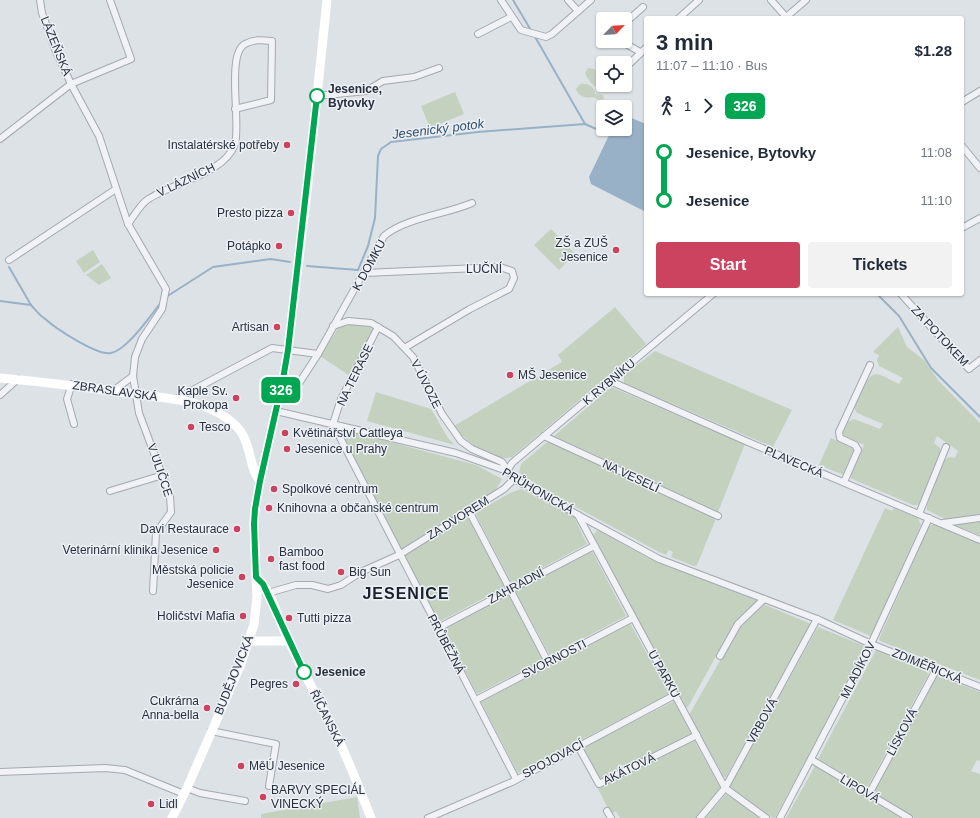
<!DOCTYPE html>
<html lang="en">
<head>
<meta charset="utf-8">
<style>
	body { margin:0; font-family:Helvetica,sans-serif; background:#f2f2f3; color:#1f2937; height:100vh; display:flex; flex-direction:column; font-size:15px; white-space:nowrap }
	* { box-sizing:border-box; margin:0 }
	p { font-size:13px; color:#747a83 }
	.icon { flex:none; width:22px; height:22px; fill:none; stroke:currentColor; stroke-width:2; stroke-linecap:round; stroke-linejoin:round }
	.map { position:relative; flex:1; overflow:hidden }
	.drawer { position:absolute; left:644px; top:16px; width:320px; height:280px; display:flex; flex-direction:column; background:#fff; border-radius:4px; box-shadow:0 1px 3px #0004 }
	.drawer>* { flex:none }
	.badge { padding:0 8px; border-radius:6px; font-size:14px; line-height:26px }
	.needle { width:26px; rotate:65deg }
	.fabs { position:absolute; left:596px; top:12px; display:grid; gap:8px }
	.fabs a { display:grid; place-items:center; width:36px; height:36px; border-radius:4px; background:#fff; box-shadow:0 1px 3px #0004; font-size:20px }
	.map>.badge { position:absolute; translate:-50% -50%; box-shadow:0 0 0 2px #fff }
	.legs { display:flex; align-items:center; gap:6px; height:44px; padding:0 12px; font-size:13px }
	.legs p { margin-inline-start:auto }
	.summary { display:flex; align-items:center; justify-content:space-between; height:68px; padding:0 12px }
	h1 { font-size:22px; font-weight:600; line-height:30px }
	.primary-button { display:flex; gap:8px; margin-top:auto; padding:8px 12px }
	.primary-button a { flex:1; height:46px; border-radius:4px; background:#cb435e; color:#fff; font-size:16px; font-weight:600; line-height:46px; text-align:center }
	.primary-button a+a { background:#f2f2f3; color:#1f2937 }
	ul { padding:0 12px; list-style:none }
	li { display:flex; align-items:center; gap:14px; height:48px; font-size:15px }
	li i { display:grid; place-items:center; width:6px; height:100%; margin:0 5px; background:currentColor }
	li i::after { content:''; width:10px; height:10px; margin:-5px; border:3px solid; border-radius:50%; background:#fff }
	li p { margin-inline-start:auto }
	li:first-child i { background:linear-gradient(#0000 50%,currentColor 0) }
	li:last-child i { background:linear-gradient(currentColor 50%,#0000 0) }
	.map>svg:first-child { display:block }
	.green { fill:#c4d1bf }
	.water { fill:#99b1c7 }
	.lines { fill:none; stroke-linecap:round; stroke-linejoin:round }
	.stream { stroke:#99b1c7; stroke-width:2 }
	.minor-casing { stroke:#a3a9b1; stroke-width:8 }
	.minor { stroke:#f0f2f5; stroke-width:6 }
	.secondary { stroke:#fff; stroke-width:9 }
	.line-1-casing { stroke:#fff; stroke-width:9 }
	.line-1 { stroke:#00a651; stroke-width:6 }
	.stop-1-dot { fill:#fff; stroke:#00a651; stroke-width:2 }
	.poi-dot { fill:#cb435e; stroke:#edf0f5; stroke-width:1.5 }
	.labels { text-anchor:middle; dominant-baseline:central; stroke-width:3; stroke-linejoin:round; paint-order:stroke }
	.street-label { font-size:12px; fill:#27303d; stroke:#edf0f5 }
	.stop-label { font-size:12px; font-weight:bold; fill:#27303d; stroke:#edf0f5; text-anchor:start }
	.poi-label { font-size:12px; fill:#27303d; stroke:#edf0f5; text-anchor:end }
	.water-label { font-size:13px; font-style:italic; fill:#325170; stroke:#edf0f5 }
	.district-label { font-size:16px; font-weight:bold; letter-spacing:1px; fill:#19212e; stroke:#edf0f5 }
</style>
</head>
<body>
<div class="map">
<svg width="980" height="818" viewBox="0 0 980 818">
	<rect width="100%" height="100%" fill="#dde2e7"/>
	<g class="green">
		<path d="M 588,68 L 594,69 L 602,75 L 603,85 L 608,85 L 607,89 C 597,92 588,81 585,73 Z"/>
		<path d="M 580,84 C 587,83 595,86 595,94 L 603,95 L 604,99 L 599,100 L 593,97 C 586,99 578,96 576,89 Z"/>
		<polygon points="455,92 464,114 430,128 421,106"/>
		<polygon points="551,229 575,254 559,270 534,245"/>
		<polygon points="93,250 100,262 84,273 76,261"/>
		<polygon points="102,264 111,278 99,285 86,275"/>
		<path d="M 615,307 L 646,344 L 512,457 C 493,463 464,440 454,426 L 562,362 L 558,355 Z"/>
		<polygon points="356,324 370,327 373,330 350,376 320,356 339,327"/>
		<path d="M 898,327 L 907,347 L 924,360 L 938,380 L 980,423 L 980,515 L 947,520 L 927,510 L 927,505 L 945,460 L 949,457 L 955,458 L 958,451 L 937,436 L 934,443 L 940,448 L 940,453 L 920,502 L 917,505 L 913,505 L 852,479 L 850,476 L 864,445 L 844,436 L 843,432 L 849,421 L 854,419 L 880,429 L 883,424 L 857,413 L 855,410 C 854,404 859,398 861,393 C 873,366 876,373 899,384 L 903,378 L 879,366 L 877,360 L 879,355 L 873,352 Z"/>
		<polygon points="655,351 792,410 773,447 624,383 624,375"/>
		<polygon points="611,387 745,444 718,512 554,436"/>
		<polygon points="376,392 431,409 448,438 455,445 367,421"/>
		<polygon points="342,429 476,465 502,479 495,491 401,549 340,432"/>
		<polygon points="831,438 852,447 854,450 844,475 819,465"/>
		<polygon points="549,442 714,518 715,521 697,565 694,566 671,557 673,552 669,550 666,555 659,552 550,493 519,473 521,464 546,443"/>
		<polygon points="521,489 574,517 587,544 512,584 475,513 510,493"/>
		<polygon points="885,508 892,511 894,508 918,518 921,525 871,636 833,620"/>
		<polygon points="468,517 505,587 439,622 404,555"/>
		<polygon points="980,521 980,535 954,525"/>
		<polygon points="931,525 935,525 980,544 980,680 880,641 879,639 928,528"/>
		<polygon points="597,530 654,561 758,601 733,625 688,707 685,707 593,536"/>
		<polygon points="592,551 626,616 550,656 515,591"/>
		<polygon points="509,594 543,660 477,694 443,629"/>
		<polygon points="763,604 811,624 726,777 724,777 689,715 738,629"/>
		<polygon points="630,623 669,694 518,773 481,702"/>
		<polygon points="818,627 867,647 775,818 773,818 729,787"/>
		<polygon points="876,650 927,671 928,675 868,786 864,787 818,759"/>
		<polygon points="939,676 980,692 980,761 977,760 971,771 980,774 980,818 915,818 875,794 874,790 935,677"/>
		<polygon points="674,701 692,735 599,780 582,748"/>
		<polygon points="694,740 721,789 696,818 620,818 616,811 611,814 598,789"/>
		<polygon points="815,766 901,818 786,818"/>
		<polygon points="726,794 760,818 705,818"/>
		<polygon points="357,797 360,818 261,818 261,814"/>
	</g>
	<polygon class="water" points="629,117 646,124 646,212 591,184 589,177 612,129 625,129 625,118"/>
	<g class="lines">
		<g class="stream">
			<polyline points="513,0 532,32"/>
			<polyline points="534,35 585,124"/>
			<polyline points="307,266 358,270 368,246 375,218 378,156 381,149 391,142 478,132 585,124 610,135"/>
			<polyline points="9,267 31,305"/>
			<polyline points="877,294 899,316 931,368 980,417"/>
			<polyline points="166,297 213,267 271,259 290,262"/>
			<path d="M 0,301 L 31,305 C 35,309 39,315 44,318 C 55,328 97,356 111,353 C 127,350 150,316 160,304"/>
		</g>
		<g class="minor-casing">
			<g id="minor">
				<polyline points="40,0 42,13 55,49 71,84 99,136 128,224 166,289 162,309 142,339 135,357 133,376 139,413 170,496 171,512 156,533 153,591"/>
				<polyline points="501,0 521,30 546,37 552,34 591,0"/>
				<polyline points="568,0 578,11"/>
				<polyline points="771,0 787,18"/>
				<polyline points="679,18 699,0"/>
				<polyline points="785,18 806,0"/>
				<polyline points="625,23 643,7"/>
				<polyline points="478,34 511,17"/>
				<polyline points="621,41 640,52"/>
				<polyline points="625,68 646,48"/>
				<polyline points="317,96 366,91 383,81 414,77 439,68"/>
				<polyline points="962,102 980,91"/>
				<polyline points="0,139 71,84 131,59 110,0"/>
				<polyline points="962,146 980,168"/>
				<path d="M 128,224 C 134,216 140,205 147,200 C 171,183 225,174 235,144 C 241,123 226,54 245,44 C 254,39 262,40 272,41 L 271,100 L 235,109"/>
				<polyline points="962,228 980,218"/>
				<polyline points="9,260 116,189"/>
				<polyline points="365,273 500,267 512,271 514,278 509,289 470,309 406,347"/>
				<polyline points="901,294 969,369 980,360"/>
				<polyline points="333,326 348,321 371,323 393,336 413,357 442,414 461,441 472,449 502,462 514,479 578,515 659,559 817,619 871,644 980,687"/>
				<polyline points="378,327 341,399 333,424 516,779"/>
				<polyline points="610,381 748,442 980,540"/>
				<polyline points="72,384 67,399 74,424"/>
				<polyline points="113,391 133,376"/>
				<polyline points="294,391 318,354"/>
				<polyline points="0,395 18,379"/>
				<path d="M 176,399 L 272,348 L 318,354 L 384,236 C 405,218 447,214 472,203"/>
				<polyline points="276,411 456,453 507,471"/>
				<polyline points="544,436 718,516"/>
				<polyline points="507,471 512,463 713,294"/>
				<polyline points="844,482 858,450 855,445 840,438 839,432 870,365"/>
				<polyline points="110,491 163,475"/>
				<polyline points="469,511 548,662"/>
				<polyline points="919,514 946,447"/>
				<polyline points="578,515 725,788 766,818"/>
				<polyline points="943,523 980,518"/>
				<polyline points="268,593 296,585 312,585 328,589 341,585 361,572 399,555 504,489 514,479"/>
				<polyline points="438,628 594,546"/>
				<polyline points="720,656 738,624 764,599"/>
				<polyline points="476,700 633,618"/>
				<polyline points="211,731 276,744 269,786"/>
				<polyline points="578,746 599,784 697,735"/>
				<polyline points="812,760 909,818"/>
				<polyline points="0,772 105,768 125,770 184,794"/>
				<polyline points="187,788 200,793 245,801"/>
				<polyline points="869,794 936,670"/>
				<polyline points="607,811 611,818"/>
				<polyline points="428,818 512,782 675,695"/>
				<polyline points="700,818 725,788 817,619"/>
				<polyline points="780,818 871,644 929,518"/>
			</g>
		</g>
		<use href="#minor" class="minor"/>
		<g class="secondary">
			<path d="M 0,378 C 46,382 91,388 136,394 C 170,399 211,400 236,426 C 252,441 248,467 260,481"/>
			<path d="M 256,577 C 267,582 278,616 283,628 C 299,665 319,700 337,737 C 350,763 360,790 371,818"/>
			<polyline points="249,641 289,641"/>
			<polyline points="172,818 187,788 241,664 254,624 257,597 254,524 255,509 260,481 283,379 288,350 307,192 327,0"/>
		</g>
	</g>
	<g class="lines">
		<g class="line-1-casing">
			<polyline id="line-1" points="304,672 263,584 256,577 254,524 255,509 260,481 283,379 288,350 317,96"/>
		</g>
		<use href="#line-1" class="line-1"/>
	</g>
	<g class="stop-1-dot">
		<circle cx="317" cy="96" r="7"/>
		<circle cx="304" cy="672" r="7"/>
	</g>
	<g class="poi-dot">
		<circle cx="287" cy="145" r="4"/>
		<circle cx="291" cy="213" r="4"/>
		<circle cx="279" cy="246" r="4"/>
		<circle cx="616" cy="250" r="4"/>
		<circle cx="277" cy="327" r="4"/>
		<circle cx="510" cy="375" r="4"/>
		<circle cx="236" cy="398" r="4"/>
		<circle cx="191" cy="427" r="4"/>
		<circle cx="285" cy="433" r="4"/>
		<circle cx="287" cy="449" r="4"/>
		<circle cx="274" cy="489" r="4"/>
		<circle cx="269" cy="508" r="4"/>
		<circle cx="237" cy="529" r="4"/>
		<circle cx="216" cy="550" r="4"/>
		<circle cx="271" cy="559" r="4"/>
		<circle cx="341" cy="572" r="4"/>
		<circle cx="242" cy="577" r="4"/>
		<circle cx="243" cy="616" r="4"/>
		<circle cx="289" cy="618" r="4"/>
		<circle cx="296" cy="684" r="4"/>
		<circle cx="207" cy="708" r="4"/>
		<circle cx="241" cy="766" r="4"/>
		<circle cx="263" cy="797" r="4"/>
		<circle cx="151" cy="804" r="4"/>
	</g>
	<g class="labels">
		<g class="street-label">
			<text transform="translate(56 46) rotate(68)">LÁZEŇSKÁ</text>
			<text transform="translate(186 180) rotate(-26)">V LÁZNÍCH</text>
			<text transform="translate(369 265) rotate(-61)">K DOMKU</text>
			<text x="484" y="269">LUČNÍ</text>
			<text transform="translate(940 336) rotate(47)">ZA POTOKEM</text>
			<text transform="translate(355 375) rotate(-64)">NA TERASE</text>
			<text transform="translate(609 382) rotate(-40)">K RYBNÍKU</text>
			<text transform="translate(426 384) rotate(63)">V ÚVOZE</text>
			<text transform="translate(115 391) rotate(8)">ZBRASLAVSKÁ</text>
			<text transform="translate(794 462) rotate(23)">PLAVECKÁ</text>
			<text transform="translate(160 470) rotate(71)">V ULIČCE</text>
			<text transform="translate(631 476) rotate(25)">NA VESELÍ</text>
			<text transform="translate(538 491) rotate(30)">PRŮHONICKÁ</text>
			<text transform="translate(458 518) rotate(-32)">ZA DVOREM</text>
			<text transform="translate(516 586) rotate(-28)">ZAHRADNÍ</text>
			<text transform="translate(446 644) rotate(62)">PRŮBĚŽNÁ</text>
			<text transform="translate(554 659) rotate(-27)">SVORNOSTI</text>
			<text transform="translate(927 666) rotate(22)">ZDIMĚŘICKÁ</text>
			<text transform="translate(858 670) rotate(-63)">MLADÍKOV</text>
			<text transform="translate(664 674) rotate(61)">U PARKU</text>
			<text transform="translate(234 675) rotate(-68)">BUDĚJOVICKÁ</text>
			<text transform="translate(327 718) rotate(63)">ŘÍČANSKÁ</text>
			<text transform="translate(762 721) rotate(-61)">VRBOVÁ</text>
			<text transform="translate(902 732) rotate(-62)">LÍSKOVÁ</text>
			<text transform="translate(553 759) rotate(-28)">SPOJOVACÍ</text>
			<text transform="translate(629 769) rotate(-26)">AKÁTOVÁ</text>
			<text transform="translate(860 789) rotate(31)">LIPOVÁ</text>
		</g>
		<g class="stop-label">
			<text x="328" y="89">Jesenice,<tspan x="328" dy="14">Bytovky</tspan></text>
			<text x="315" y="672">Jesenice</text>
		</g>
		<g class="poi-label">
			<text x="279" y="145">Instalatérské potřeby</text>
			<text x="283" y="213">Presto pizza</text>
			<text x="608" y="243">ZŠ a ZUŠ<tspan x="608" dy="14">Jesenice</tspan></text>
			<text x="271" y="246">Potápko</text>
			<text x="269" y="327">Artisan</text>
			<text x="518" y="375" text-anchor="start">MŠ Jesenice</text>
			<text x="228" y="391">Kaple Sv.<tspan x="228" dy="14">Prokopa</tspan></text>
			<text x="199" y="427" text-anchor="start">Tesco</text>
			<text x="293" y="433" text-anchor="start">Květinářství Cattleya</text>
			<text x="295" y="449" text-anchor="start">Jesenice u Prahy</text>
			<text x="282" y="489" text-anchor="start">Spolkové centrum</text>
			<text x="277" y="508" text-anchor="start">Knihovna a občanské centrum</text>
			<text x="229" y="529">Davi Restaurace</text>
			<text x="208" y="550">Veterinární klinika Jesenice</text>
			<text x="279" y="552" text-anchor="start">Bamboo<tspan x="279" dy="14">fast food</tspan></text>
			<text x="234" y="570">Městská policie<tspan x="234" dy="14">Jesenice</tspan></text>
			<text x="349" y="572" text-anchor="start">Big Sun</text>
			<text x="235" y="616">Holičství Mafia</text>
			<text x="297" y="618" text-anchor="start">Tutti pizza</text>
			<text x="288" y="684">Pegres</text>
			<text x="199" y="701">Cukrárna<tspan x="199" dy="14">Anna-bella</tspan></text>
			<text x="249" y="766" text-anchor="start">MěÚ Jesenice</text>
			<text x="271" y="790" text-anchor="start">BARVY SPECIÁL<tspan x="271" dy="14">VINECKÝ</tspan></text>
			<text x="159" y="804" text-anchor="start">Lidl</text>
		</g>
		<g class="water-label">
			<text transform="translate(438 129) rotate(-7)">Jesenický potok</text>
		</g>
		<g class="district-label">
			<text x="406" y="593">JESENICE</text>
		</g>
	</g>
</svg>
<div class="fabs">
<a><svg class="needle" viewBox="-14 -14 28 28"><path d="M0-13l5 13h-10z" fill="#e53935"/><path d="M0 13l5-13h-10z" fill="#747a83"/></svg></a>
<a><svg class="icon" aria-label="locate" viewBox="0 0 24 24"><circle cx="12" cy="12" r="6"/><path d="M12 2v4M12 18v4M2 12h4M18 12h4"/></svg></a>
<a><svg class="icon" aria-label="layers" viewBox="0 0 24 24"><path d="M12 4l9 5-9 5-9-5zM3 14l9 5 9-5"/></svg></a>
</div>
<b class="badge" style="left:281px;top:390px;background:#00a651;color:#fff">326</b>
<section class="drawer">
<div class="summary"><div><h1>3 min</h1><p>11:07 – 11:10 · Bus</p></div><b>$1.28</b></div>
<div class="legs"><svg class="icon" aria-label="walk" viewBox="0 0 24 24"><circle cx="13" cy="4" r="2"/><path d="M13 8l-2 6 4 7M11 14l-3 7M7 12l3-4h3l4 4"/></svg>1<svg class="icon" aria-label="forward" viewBox="0 0 24 24"><path d="M9 5l7 7-7 7"/></svg><b class="badge" style="background:#00a651;color:#fff">326</b></div>
<ul>
<li><i style="color:#00a651"></i><b>Jesenice, Bytovky</b><p>11:08</p></li>
<li><i style="color:#00a651"></i><b>Jesenice</b><p>11:10</p></li>
</ul>
<div class="primary-button"><a>Start</a><a>Tickets</a></div>
</section>
</div>
</body>
</html>
